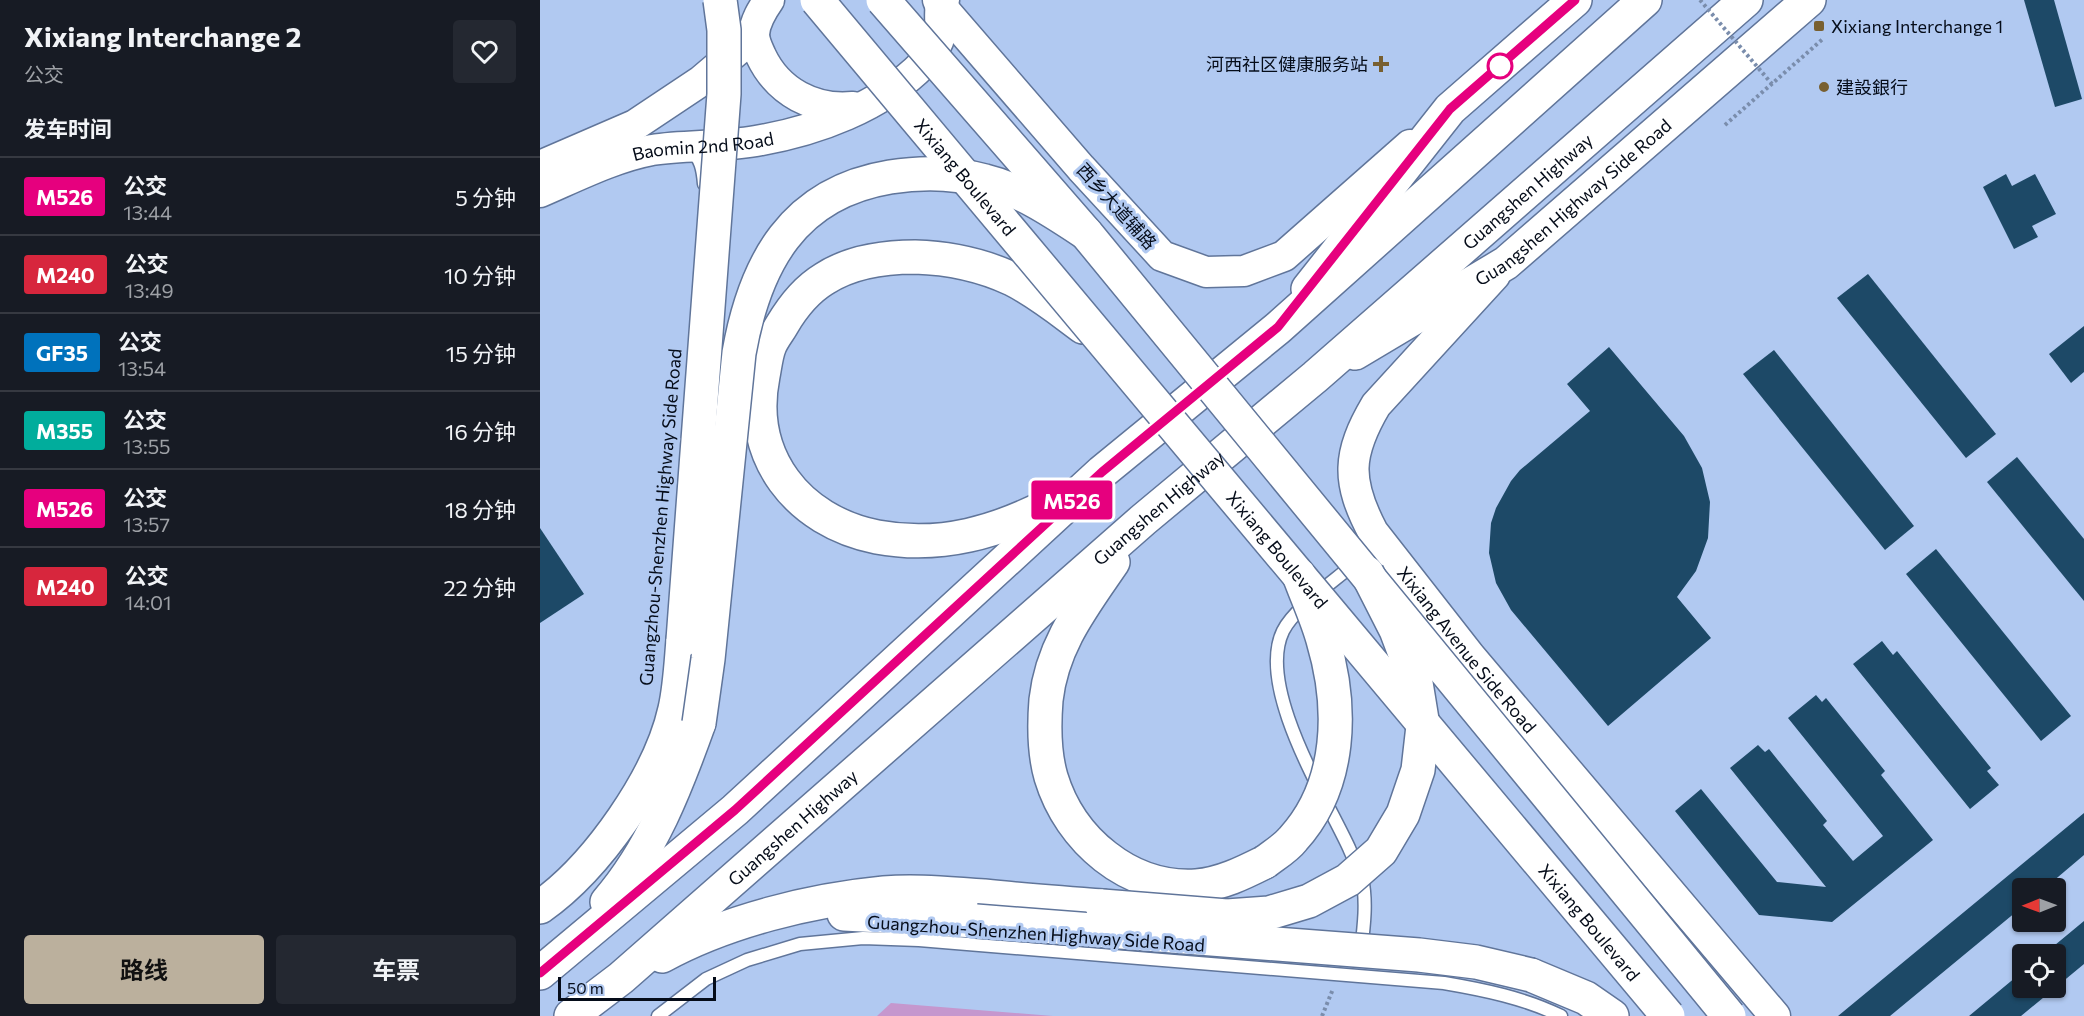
<!DOCTYPE html>
<html lang="zh">
<head>
<meta charset="utf-8">
<style>
	body { margin:0; font-family:Commissioner,"Noto Sans SC",sans-serif; background:#242831; color:#f1f3f6; height:100vh; display:flex; flex-direction:column; font-size:22px; white-space:nowrap }
	* { box-sizing:border-box; margin:0 }
	p { font-size:20px; color:#9ea1a6 }
	.icon { flex:none; width:33px; height:33px; fill:none; stroke:currentColor; stroke-width:2; stroke-linecap:round; stroke-linejoin:round }
	.map { position:relative; flex:1; overflow:hidden }
	.panel { display:flex; flex-direction:column; background:#171b24; width:540px }
	.panel>* { flex:none }
	.badge { padding:0 12px; border-radius:4px; font-size:21px; line-height:39px }
	.needle { width:39px; rotate:269deg }
	.buttons { position:absolute; left:1472px; top:878px; display:grid; gap:12px }
	.buttons a { display:grid; place-items:center; width:54px; height:54px; border-radius:6px; background:#171b24; box-shadow:0 2px 4px #0004; font-size:30px }
	.scale { position:absolute; left:18px; bottom:15px; width:158px; box-sizing:border-box; padding-left:6px; border:3px solid #050c19; border-top:0; font-size:16px; line-height:21px; white-space:nowrap; color:#050c19; -webkit-text-stroke:4px #b1c9f1; paint-order:stroke }
	.map>.badge { position:absolute; translate:-50% -50%; box-shadow:0 0 0 3px #fff }
	h2 { padding:0 24px; font-size:22px; line-height:54px }
	.round { display:grid; place-items:center; flex:none; width:63px; height:63px; border-radius:6px; background:#242831 }
	.headline { display:flex; align-items:center; justify-content:space-between; height:102px; padding:0 24px }
	h1 { font-size:28px; font-weight:700; line-height:45px }
	.primary-button { display:flex; gap:12px; margin-top:auto; padding:12px 24px }
	.primary-button a { flex:1; height:69px; border-radius:6px; background:#bbb09d; color:#111; font-size:24px; font-weight:700; line-height:69px; text-align:center }
	.primary-button a+a { background:#242831; color:#f1f3f6 }
	ul { padding:0; list-style:none }
	li { display:flex; align-items:center; gap:18px; height:78px; padding:0 24px; border-top:2px solid #363941 }
	li div { flex:1 }
	li b { display:block; font-size:22px }
	li em { font-style:normal }
	li .badge { min-width:66px; font-weight:700; text-align:center }
	main { display:flex; flex:1; min-height:0 }
	.map>svg:first-child { display:block }
	.green { fill:#c597ce }
	.building { fill:#1d4967 }
	.lines { fill:none; stroke-linecap:round; stroke-linejoin:round }
	.service-casing { stroke:#60759a; stroke-width:15 }
	.tertiary-casing { stroke:#60759a; stroke-width:33 }
	.primary-casing { stroke:#60759a; stroke-width:36 }
	.trunk-casing { stroke:#60759a; stroke-width:36 }
	.path { stroke:#7a8dac; stroke-width:4; stroke-dasharray:3 3; stroke-linecap:butt }
	.service { stroke:#fff; stroke-width:12 }
	.tertiary { stroke:#fff; stroke-width:30 }
	.primary { stroke:#fff; stroke-width:33 }
	.trunk { stroke:#fff; stroke-width:33 }
	.primary-bridge-casing { stroke:#60759a; stroke-width:36; stroke-linecap:butt }
	.trunk-bridge-casing { stroke:#60759a; stroke-width:36; stroke-linecap:butt }
	.path-bridge { stroke:#7a8dac; stroke-width:4; stroke-dasharray:3 3; stroke-linecap:butt }
	.primary-bridge { stroke:#fff; stroke-width:33 }
	.trunk-bridge { stroke:#fff; stroke-width:33 }
	.line-casing { stroke:#fff; stroke-width:14 }
	.line { stroke:#e6007e; stroke-width:9 }
	.poi-dot { fill:#785f30; stroke:#b1c9f1; stroke-width:2 }
	.stop-dot { fill:#fff; stroke:#e6007e; stroke-width:3 }
	.labels { text-anchor:middle; dominant-baseline:central; stroke-width:6; stroke-linejoin:round; paint-order:stroke }
	.poi-label { font-size:18px; fill:#050c19; stroke:#b1c9f1; text-anchor:start }
	.street-label { font-size:18px; fill:#050c19; stroke:#b1c9f1 }
</style>
</head>
<body>
<main>
<section class="panel">
<div class="headline"><div><h1>Xixiang Interchange 2</h1><p>公交</p></div><a class="round"><svg class="icon" aria-label="heart" viewBox="0 0 24 24"><path d="M12 20l-8-8c-3-5 5-10 8-4 3-6 11-1 8 4z"/></svg></a></div>
<h2>发车时间</h2>
<ul>
<li><span class="badge" style="background:#e6007e;color:#fff">M526</span><div><b>公交</b><p>13:44</p></div><em>5 分钟</em></li>
<li><span class="badge" style="background:#d7263d;color:#fff">M240</span><div><b>公交</b><p>13:49</p></div><em>10 分钟</em></li>
<li><span class="badge" style="background:#0072bc;color:#fff">GF35</span><div><b>公交</b><p>13:54</p></div><em>15 分钟</em></li>
<li><span class="badge" style="background:#01ad9c;color:#fff">M355</span><div><b>公交</b><p>13:55</p></div><em>16 分钟</em></li>
<li><span class="badge" style="background:#e6007e;color:#fff">M526</span><div><b>公交</b><p>13:57</p></div><em>18 分钟</em></li>
<li><span class="badge" style="background:#d7263d;color:#fff">M240</span><div><b>公交</b><p>14:01</p></div><em>22 分钟</em></li>
</ul>
<div class="primary-button"><a>路线</a><a>车票</a></div>
</section>
<div class="map">
<svg width="1544" height="1016" viewBox="0 0 1544 1016">
	<rect width="100%" height="100%" fill="#b1c9f1"/>
	<polygon class="green" points="351,1003 513,1016 337,1016"/>
	<g class="building">
		<polygon points="1484,0 1514,0 1542,99 1515,107"/>
		<polygon points="1466,174 1472,186 1495,174 1516,214 1492,226 1498,237 1474,249 1443,187"/>
		<polygon points="1328,274 1456,434 1426,458 1297,298"/>
		<polygon points="1544,326 1544,372 1531,383 1509,354"/>
		<polygon points="1069,347 1144,436 1162,468 1170,502 1168,538 1156,571 1137,597 1171,638 1068,726 971,610 956,583 949,553 951,523 956,508 971,481 980,470 1050,411 1027,384"/>
		<polygon points="1234,350 1374,526 1345,550 1203,374"/>
		<polygon points="1477,457 1544,539 1544,601 1447,482"/>
		<polygon points="0,528 44,594 0,623"/>
		<polygon points="1396,549 1531,716 1501,741 1366,574"/>
		<polygon points="1342,641 1353,655 1357,651 1451,768 1447,771 1459,785 1430,809 1313,664"/>
		<polygon points="1276,695 1282,702 1286,698 1345,771 1341,775 1393,840 1292,922 1219,915 1135,811 1161,789 1237,882 1286,887 1190,768 1218,745 1225,752 1229,749 1287,821 1283,825 1313,861 1343,836 1248,718"/>
		<polygon points="1544,813 1544,855 1505,888 1482,888 1482,907 1436,945 1350,1016 1298,1016"/>
		<polygon points="1544,921 1544,964 1481,1016 1429,1016 1482,972 1482,987 1515,987 1515,945"/>
	</g>
	<g class="lines">
		<g class="service-casing">
			<g id="service">
				<path d="M 149,149 C 161,157 163,171 164,184"/>
				<path d="M 816,562 C 796,580 754,608 743,631 C 716,687 785,796 809,848 C 813,858 819,868 822,878 C 827,901 824,926 821,950"/>
				<path d="M 118,1016 L 166,979 L 207,960 L 260,944 L 323,938 L 379,940 L 904,983 C 945,990 984,998 1021,1016"/>
			</g>
		</g>
		<g class="tertiary-casing">
			<g id="tertiary">
				<path d="M 229,0 C 222,10 215,21 214,34 C 214,42 218,49 221,56 C 238,92 274,111 313,107"/>
				<polyline points="398,0 400,5 541,168 622,256 666,272 704,271 744,256 870,145"/>
				<polyline points="0,166 95,125 161,81 214,36"/>
				<path id="s1" d="M 0,192 C 35,177 74,157 112,150 C 146,145 182,147 216,141 C 276,131 341,107 384,63 C 391,55 398,45 400,35 C 402,24 397,9 404,0"/>
				<path id="s2" d="M 955,275 L 836,405 C 807,454 806,481 833,532 L 930,656 L 1235,1016"/>
			</g>
		</g>
		<g class="primary-casing">
			<g id="primary">
				<polyline points="768,289 910,109 1035,0"/>
				<path id="s3" d="M 815,353 L 966,263 L 1269,0"/>
			</g>
		</g>
		<g class="trunk-casing">
			<g id="trunk">
				<path d="M 515,502 C 458,532 401,549 337,537 C 257,521 207,456 223,376 C 225,366 226,354 230,345 C 233,338 238,332 242,325 C 252,308 266,290 284,279 C 310,262 345,257 375,257 C 408,258 442,265 472,279 C 498,292 520,310 543,327"/>
				<path d="M 573,562 C 543,606 512,645 506,700 C 504,725 504,753 511,777 C 530,840 589,890 656,886 C 681,884 703,873 725,862"/>
				<path d="M 67,902 C 112,850 136,787 159,723"/>
				<path d="M 0,907 C 57,867 120,777 135,709 C 140,687 141,663 143,640"/>
				<polyline points="304,914 436,921"/>
				<path d="M 122,956 C 186,921 271,900 344,893 C 377,890 411,894 444,896 C 483,900 523,903 562,906"/>
				<polyline points="0,973 195,810 562,472 738,328 1105,0"/>
				<polyline points="991,975 1046,998 1072,1016"/>
				<path id="s4" d="M 31,1016 L 81,978 L 603,520 L 775,377 L 1206,0"/>
			</g>
		</g>
		<g class="path">
			<polyline points="1185,125 1284,38"/>
			<polyline points="782,1016 793,989"/>
		</g>
		<use href="#service" class="service"/>
		<use href="#tertiary" class="tertiary"/>
		<use href="#primary" class="primary"/>
		<use href="#trunk" class="trunk"/>
		<g class="primary-bridge-casing">
			<g id="primary-bridge">
				<path id="s5" d="M 277,0 L 1128,1016"/>
				<polyline points="343,0 546,233 1189,1016"/>
			</g>
		</g>
		<g class="trunk-bridge-casing">
			<g id="trunk-bridge">
				<polyline points="143,640 184,94 184,30 180,0"/>
				<path d="M 159,723 L 168,659 L 199,353 C 215,263 253,193 350,177 C 381,172 413,172 445,181 C 482,190 514,212 546,233"/>
				<path d="M 725,862 C 734,855 746,848 753,839 C 802,785 803,707 783,640 C 777,618 767,597 759,575"/>
				<polyline points="562,906 687,916 729,913 769,901 808,880 841,851 863,814 878,770 883,726 876,683 856,630 827,573"/>
				<polyline points="436,921 879,955 936,962 991,975"/>
			</g>
		</g>
		<polyline class="path-bridge" points="1160,0 1232,84"/>
		<use href="#primary-bridge" class="primary-bridge"/>
		<use href="#trunk-bridge" class="trunk-bridge"/>
	</g>
	<g class="lines">
		<g class="line-casing">
			<polyline id="line" points="0,973 195,810 562,472 738,327 910,109 1035,0"/>
		</g>
		<use href="#line" class="line"/>
	</g>
	<g class="poi-dot">
		<rect x="1273" y="20" width="12" height="12" rx="3"/>
		<path d="M838 55h6v6h6v6h-6v6h-6v-6h-6v-6h6z"/>
		<circle cx="1284" cy="87" r="6"/>
	</g>
	<circle class="stop-dot" cx="960" cy="66" r="12"/>
	<g class="labels">
		<g class="poi-label">
			<text x="1291" y="26">Xixiang Interchange 1</text>
			<text x="828" y="64" text-anchor="end">河西社区健康服务站</text>
			<text x="1296" y="87">建設銀行</text>
		</g>
		<g class="street-label">
			<text stroke="none"><textPath href="#s1" startOffset="171">Baomin 2nd Road</textPath></text>
			<text stroke="none"><textPath href="#s5" startOffset="231">Xixiang Boulevard</textPath></text>
			<text stroke="none"><textPath href="#s4" startOffset="1263">Guangshen Highway</textPath></text>
			<text stroke="none"><textPath href="#s3" startOffset="266">Guangshen Highway Side Road</textPath></text>
			<text transform="translate(577 206) rotate(48)">西乡大道辅路</text>
			<text stroke="none"><textPath href="#s4" startOffset="777">Guangshen Highway</textPath></text>
			<text transform="translate(120 517) rotate(-85)">Guangzhou-Shenzhen Highway Side Road</text>
			<text stroke="none"><textPath href="#s5" startOffset="717">Xixiang Boulevard</textPath></text>
			<text stroke="none"><textPath href="#s2" startOffset="462">Xixiang Avenue Side Road</textPath></text>
			<text stroke="none"><textPath href="#s4" startOffset="291">Guangshen Highway</textPath></text>
			<text stroke="none"><textPath href="#s5" startOffset="1203">Xixiang Boulevard</textPath></text>
			<text transform="translate(496 933) rotate(4)">Guangzhou-Shenzhen Highway Side Road</text>
		</g>
	</g>
</svg>
<div class="buttons">
<a><svg class="needle" viewBox="-14 -14 28 28"><path d="M0-13l5 13h-10z" fill="#e53935"/><path d="M0 13l5-13h-10z" fill="#9ea1a6"/></svg></a>
<a><svg class="icon" aria-label="locate" viewBox="0 0 24 24"><circle cx="12" cy="12" r="6"/><path d="M12 2v4M12 18v4M2 12h4M18 12h4"/></svg></a>
</div>
<div class="scale">50 m</div>
<b class="badge" style="left:532px;top:500px;background:#e6007e;color:#fff">M526</b>
</div>
</main>
</body>
</html>
